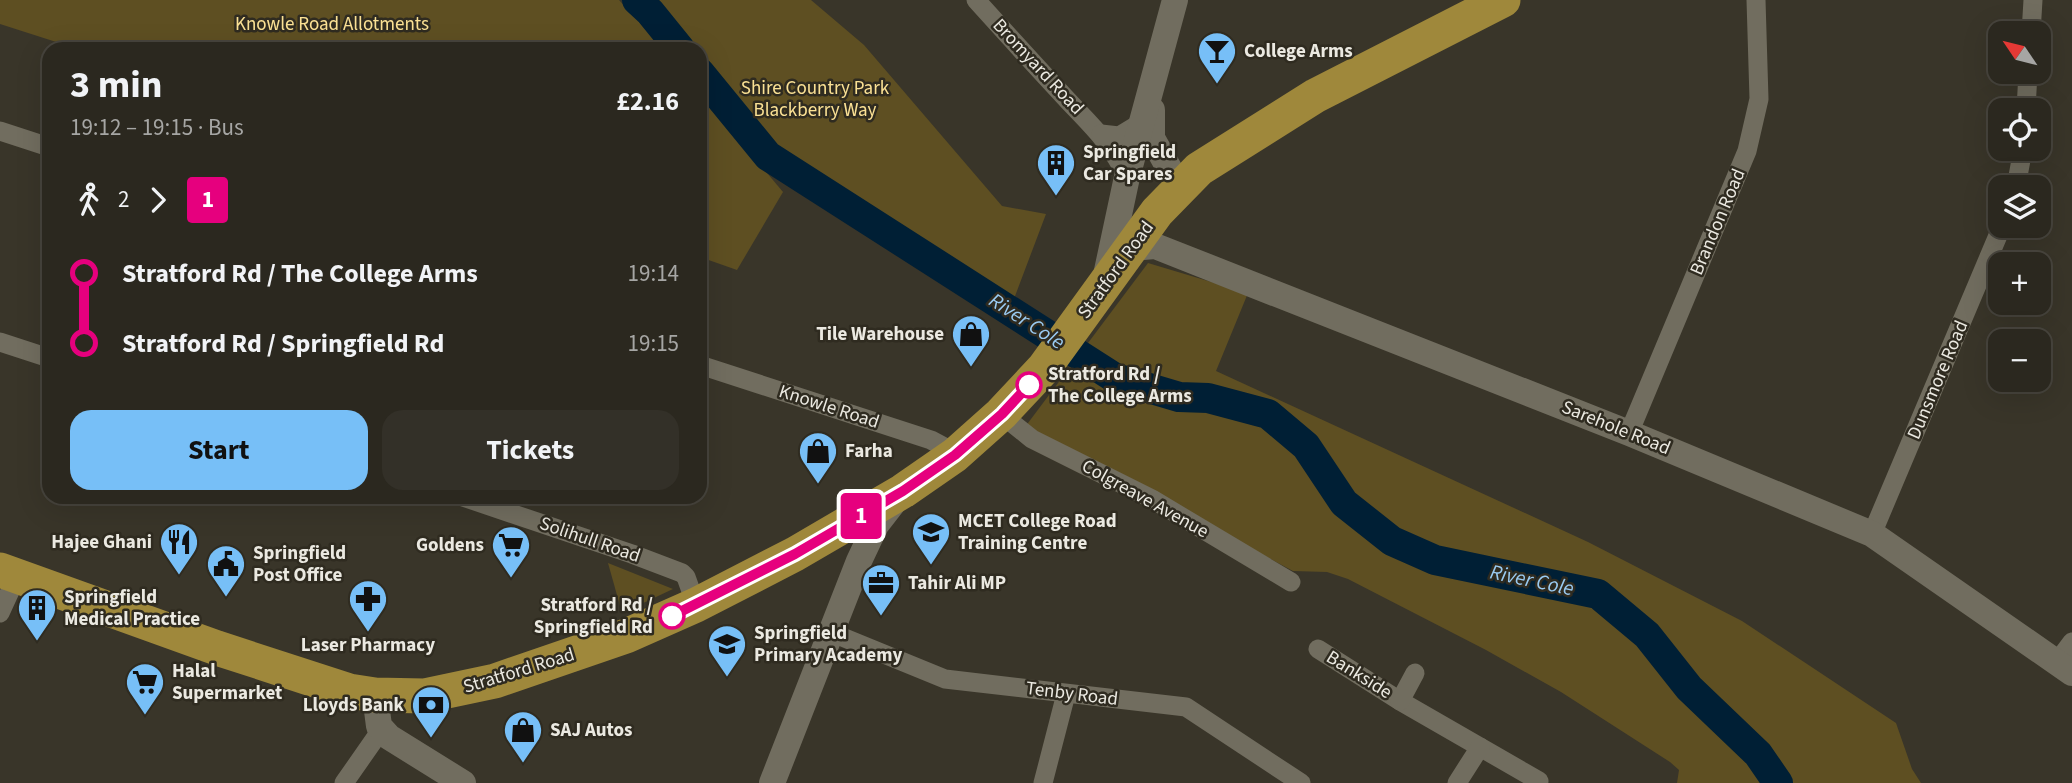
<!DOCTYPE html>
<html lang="en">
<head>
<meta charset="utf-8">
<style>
	body { margin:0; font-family:"Source Sans 3",sans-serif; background:#333028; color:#f1f3f6; height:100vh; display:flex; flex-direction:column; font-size:26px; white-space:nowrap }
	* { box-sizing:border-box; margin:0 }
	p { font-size:23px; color:#a6a6a4 }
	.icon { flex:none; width:38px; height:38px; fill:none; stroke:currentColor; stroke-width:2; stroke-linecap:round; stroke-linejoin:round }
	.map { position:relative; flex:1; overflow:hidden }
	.side { position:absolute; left:42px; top:42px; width:665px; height:462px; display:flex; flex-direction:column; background:#2b281f; border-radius:21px; box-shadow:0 7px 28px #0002,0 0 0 2px #47443d }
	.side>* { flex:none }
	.badge { padding:0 14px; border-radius:5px; font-size:24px; line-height:46px }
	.needle { width:46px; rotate:305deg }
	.buttons { position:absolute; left:1988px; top:21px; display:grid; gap:14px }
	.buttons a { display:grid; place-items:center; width:63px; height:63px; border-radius:14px; background:#2b281f; box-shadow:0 7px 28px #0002,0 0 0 2px #47443d; font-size:35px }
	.map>.badge { position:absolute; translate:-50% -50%; box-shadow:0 0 0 4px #fff }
	.legs { display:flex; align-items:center; gap:10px; height:77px; padding:0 28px; font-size:23px }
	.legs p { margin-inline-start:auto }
	.head { display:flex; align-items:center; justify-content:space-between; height:119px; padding:0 28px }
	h1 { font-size:38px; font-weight:700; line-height:52px }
	.primary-button { display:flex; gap:14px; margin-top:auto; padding:14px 28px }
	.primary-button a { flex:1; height:80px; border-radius:21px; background:#77bff7; color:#111; font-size:28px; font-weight:700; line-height:80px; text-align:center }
	.primary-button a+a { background:#333028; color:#f1f3f6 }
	ul { padding:0 28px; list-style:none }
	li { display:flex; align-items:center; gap:24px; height:70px; font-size:26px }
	li i { display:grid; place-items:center; width:10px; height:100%; margin:0 9px; background:currentColor }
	li i::after { content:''; width:18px; height:18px; margin:-9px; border:5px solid; border-radius:50%; background:#2b281f }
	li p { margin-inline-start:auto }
	li:first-child i { background:linear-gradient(#0000 50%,currentColor 0) }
	li:last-child i { background:linear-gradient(currentColor 50%,#0000 0) }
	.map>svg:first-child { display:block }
	.green { fill:#5e4f22 }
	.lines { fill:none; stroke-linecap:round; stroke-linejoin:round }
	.river { stroke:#001f35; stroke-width:30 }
	.street { stroke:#716d5f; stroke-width:19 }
	.secondary { stroke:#716d5f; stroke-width:26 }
	.highway { stroke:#9f883b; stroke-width:35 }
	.line-1-casing { stroke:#fff; stroke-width:16 }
	.line-1 { stroke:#e6007e; stroke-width:10 }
	.stop-1-dot { fill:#fff; stroke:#e6007e; stroke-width:3.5 }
	.labels { text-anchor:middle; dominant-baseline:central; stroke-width:5; stroke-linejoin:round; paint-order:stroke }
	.park-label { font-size:19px; fill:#fbe194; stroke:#2f2b20 }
	.poi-label { font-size:19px; font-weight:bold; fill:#ebe9e1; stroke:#2f2b20; text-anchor:start }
	.street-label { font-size:19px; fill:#ebe9e1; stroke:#2f2b20 }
	.stop-label { font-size:19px; font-weight:bold; fill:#ebe9e1; stroke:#2f2b20; text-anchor:start }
	.water-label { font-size:21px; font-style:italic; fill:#9acbf2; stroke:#2f2b20 }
</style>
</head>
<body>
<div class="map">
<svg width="2072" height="783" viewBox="0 0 2072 783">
	<rect width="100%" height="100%" fill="#393529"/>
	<g class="green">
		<polygon points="0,0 619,0 664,49 78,49 0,24"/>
		<polygon points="637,0 811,0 864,45 1002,206 1046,214 1009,312 768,156 700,73 700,49 680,49 650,12"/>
		<polygon points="700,93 783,192 737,270 700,257"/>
		<polygon points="1148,263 1248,293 1216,371 1588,542 1742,621 1896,723 1912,769 1921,783 1677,783 1679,770 1670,762 1561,692 1486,650 1348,579 1327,572 1293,571 1025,427"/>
		<polygon points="608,563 673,589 622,613"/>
	</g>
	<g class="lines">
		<g class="river">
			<polyline points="637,0 650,12 680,49"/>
			<polyline points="700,73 768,156 1115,378 1179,397 1208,398 1268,414 1306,446 1344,503 1392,541 1435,560 1598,594 1647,635 1689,688 1758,754 1778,783"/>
		</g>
		<g class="street">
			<path d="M 976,0 C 1004,31 1032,62 1060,92 C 1087,122 1109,139 1127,177"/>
			<polyline points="2031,33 2033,0"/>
			<polyline points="2026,110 2028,72"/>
			<polyline points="0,131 49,147"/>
			<polyline points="1101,134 1119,136 1142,122"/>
			<polyline points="2016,187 2023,149"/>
			<polyline points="0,342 49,358"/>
			<polyline points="700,365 931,440 946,448 955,455"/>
			<polyline points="1001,414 1032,439 1152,499 1291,582"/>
			<polyline points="1629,433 1747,151 1759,99 1756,0"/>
			<polyline points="463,497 632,554 682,573 686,577 696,605"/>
			<polyline points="1872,534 2002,226"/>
			<polyline points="0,613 17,576"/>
			<polyline points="830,632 945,679 1186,707 1301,783"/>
			<polyline points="1318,649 1400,701 1539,781"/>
			<polyline points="2057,662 2072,642"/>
			<polyline points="1400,701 1415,673"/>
			<polyline points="344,783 381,730"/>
			<polyline points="1043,783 1066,694"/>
			<polyline points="1457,783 1480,747"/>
		</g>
		<g class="secondary">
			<polyline points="1152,110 1152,138 1180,188"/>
			<polyline points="1131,248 1155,246 1629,433 1872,534 2072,673"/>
			<polyline points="1105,280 1127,177 1175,0"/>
			<polyline points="375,695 379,726 389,737 463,783"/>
			<polyline points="772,783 859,561 876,525 897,498"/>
		</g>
		<polyline class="highway" points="0,570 217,648 349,691 375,695 424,696 495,681 626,636 696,605 795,554 903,491 955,455 1001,414 1044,368 1157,212 1199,169 1315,96 1503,0"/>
	</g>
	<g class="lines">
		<g class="line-1-casing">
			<polyline id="line-1" points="672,616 795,554 903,491 955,455 1002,414 1029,385"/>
		</g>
		<use href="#line-1" class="line-1"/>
	</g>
	<defs>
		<g id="bar-pin" transform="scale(2.0125)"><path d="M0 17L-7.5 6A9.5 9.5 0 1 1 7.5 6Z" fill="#77bff7" stroke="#2f2b20"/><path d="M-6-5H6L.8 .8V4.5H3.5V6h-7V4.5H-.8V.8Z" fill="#111"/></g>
		<g id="building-pin" transform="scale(2.0125)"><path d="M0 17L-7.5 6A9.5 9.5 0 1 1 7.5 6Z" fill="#77bff7" stroke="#2f2b20"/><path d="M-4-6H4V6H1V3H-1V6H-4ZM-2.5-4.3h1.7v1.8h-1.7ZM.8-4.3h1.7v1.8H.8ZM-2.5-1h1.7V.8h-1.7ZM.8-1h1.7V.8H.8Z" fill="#111"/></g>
		<g id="shop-pin" transform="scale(2.0125)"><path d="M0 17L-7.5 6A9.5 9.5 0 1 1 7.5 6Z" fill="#77bff7" stroke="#2f2b20"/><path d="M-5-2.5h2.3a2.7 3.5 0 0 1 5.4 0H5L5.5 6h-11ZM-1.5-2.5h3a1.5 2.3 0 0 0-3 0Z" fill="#111"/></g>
		<g id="university-pin" transform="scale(2.0125)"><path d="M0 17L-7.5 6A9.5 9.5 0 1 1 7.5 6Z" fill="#77bff7" stroke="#2f2b20"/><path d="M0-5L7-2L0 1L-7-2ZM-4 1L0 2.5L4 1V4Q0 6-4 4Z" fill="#111"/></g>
		<g id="restaurant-pin" transform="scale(2.0125)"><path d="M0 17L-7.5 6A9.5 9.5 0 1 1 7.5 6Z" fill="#77bff7" stroke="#2f2b20"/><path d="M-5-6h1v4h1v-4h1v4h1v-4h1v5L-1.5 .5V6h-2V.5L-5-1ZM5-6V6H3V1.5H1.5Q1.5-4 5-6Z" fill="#111"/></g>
		<g id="supermarket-pin" transform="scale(2.0125)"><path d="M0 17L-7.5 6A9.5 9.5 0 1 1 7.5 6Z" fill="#77bff7" stroke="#2f2b20"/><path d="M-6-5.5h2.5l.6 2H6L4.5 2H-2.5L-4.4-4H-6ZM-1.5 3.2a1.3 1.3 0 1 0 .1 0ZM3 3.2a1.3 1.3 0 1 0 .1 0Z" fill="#111"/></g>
		<g id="civic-pin" transform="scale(2.0125)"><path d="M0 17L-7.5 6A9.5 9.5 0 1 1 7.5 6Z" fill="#77bff7" stroke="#2f2b20"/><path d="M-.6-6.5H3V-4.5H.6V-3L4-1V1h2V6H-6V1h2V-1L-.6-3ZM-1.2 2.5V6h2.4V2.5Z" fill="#111"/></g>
		<g id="office-pin" transform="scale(2.0125)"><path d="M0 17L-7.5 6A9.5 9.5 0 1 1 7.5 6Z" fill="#77bff7" stroke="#2f2b20"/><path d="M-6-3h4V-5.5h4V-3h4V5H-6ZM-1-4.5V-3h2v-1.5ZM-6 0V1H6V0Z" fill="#111"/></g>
		<g id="pharmacy-pin" transform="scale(2.0125)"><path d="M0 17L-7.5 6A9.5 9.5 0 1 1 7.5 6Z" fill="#77bff7" stroke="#2f2b20"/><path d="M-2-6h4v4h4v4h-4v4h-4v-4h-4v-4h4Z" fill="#111"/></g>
		<g id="school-pin" transform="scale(2.0125)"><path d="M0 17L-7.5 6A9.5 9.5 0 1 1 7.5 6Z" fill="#77bff7" stroke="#2f2b20"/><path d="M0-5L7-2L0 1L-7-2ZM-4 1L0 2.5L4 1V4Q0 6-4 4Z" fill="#111"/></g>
		<g id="bank-pin" transform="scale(2.0125)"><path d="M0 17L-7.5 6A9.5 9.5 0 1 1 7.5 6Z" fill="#77bff7" stroke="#2f2b20"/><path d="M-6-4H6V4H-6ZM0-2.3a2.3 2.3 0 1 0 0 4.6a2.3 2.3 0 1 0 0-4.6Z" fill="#111"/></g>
	</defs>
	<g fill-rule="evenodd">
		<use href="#bar-pin" x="1217" y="51"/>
		<use href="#building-pin" x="1056" y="163"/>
		<use href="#shop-pin" x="971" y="334"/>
		<use href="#shop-pin" x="818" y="451"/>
		<use href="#university-pin" x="931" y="532"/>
		<use href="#restaurant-pin" x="179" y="542"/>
		<use href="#supermarket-pin" x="511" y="545"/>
		<use href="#civic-pin" x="226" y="564"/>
		<use href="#office-pin" x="881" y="583"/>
		<use href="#pharmacy-pin" x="368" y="599"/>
		<use href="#building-pin" x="37" y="608"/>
		<use href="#school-pin" x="727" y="644"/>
		<use href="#supermarket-pin" x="145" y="682"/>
		<use href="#bank-pin" x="431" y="705"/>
		<use href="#shop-pin" x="523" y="730"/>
	</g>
	<g class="stop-1-dot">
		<circle cx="1029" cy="385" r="12"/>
		<circle cx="672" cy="616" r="12"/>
	</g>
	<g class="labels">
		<g class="park-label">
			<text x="332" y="24">Knowle Road Allotments</text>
			<text x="815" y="88">Shire Country Park<tspan x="815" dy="22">Blackberry Way</tspan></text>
		</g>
		<g class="poi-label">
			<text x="1244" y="51">College Arms</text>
			<text x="1083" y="152">Springfield<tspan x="1083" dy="22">Car Spares</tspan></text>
			<text x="944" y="334" text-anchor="end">Tile Warehouse</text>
			<text x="845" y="451">Farha</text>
			<text x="958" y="521">MCET College Road<tspan x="958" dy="22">Training Centre</tspan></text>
			<text x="152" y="542" text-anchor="end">Hajee Ghani</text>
			<text x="484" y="545" text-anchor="end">Goldens</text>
			<text x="253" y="553">Springfield<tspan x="253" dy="22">Post Office</tspan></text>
			<text x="908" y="583">Tahir Ali MP</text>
			<text x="64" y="597">Springfield<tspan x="64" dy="22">Medical Practice</tspan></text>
			<text x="754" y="633">Springfield<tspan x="754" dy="22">Primary Academy</tspan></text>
			<text x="368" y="645" text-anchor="middle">Laser Pharmacy</text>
			<text x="172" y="671">Halal<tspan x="172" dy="22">Supermarket</tspan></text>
			<text x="404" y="705" text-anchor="end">Lloyds Bank</text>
			<text x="550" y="730">SAJ Autos</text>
		</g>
		<g class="street-label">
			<text transform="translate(1038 67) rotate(47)">Bromyard Road</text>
			<text transform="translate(1718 222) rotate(-67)">Brandon Road</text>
			<text transform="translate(1116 270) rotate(-54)">Stratford Road</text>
			<text transform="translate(1938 380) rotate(-67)">Dunsmore Road</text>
			<text transform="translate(829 407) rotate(18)">Knowle Road</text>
			<text transform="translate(1616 428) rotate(22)">Sarehole Road</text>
			<text transform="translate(1145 499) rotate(29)">Colgreave Avenue</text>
			<text transform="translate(590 540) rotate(19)">Solihull Road</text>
			<text transform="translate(519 671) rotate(-17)">Stratford Road</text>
			<text transform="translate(1359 675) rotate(32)">Bankside</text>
			<text transform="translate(1072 694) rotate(7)">Tenby Road</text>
		</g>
		<g class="stop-label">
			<text x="1048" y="374">Stratford Rd /<tspan x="1048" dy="22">The College Arms</tspan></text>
			<text x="653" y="605" text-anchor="end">Stratford Rd /<tspan x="653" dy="22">Springfield Rd</tspan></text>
		</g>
		<g class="water-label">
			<text transform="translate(1027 321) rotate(33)">River Cole</text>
			<text transform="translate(1532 580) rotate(12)">River Cole</text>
		</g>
	</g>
</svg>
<div class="buttons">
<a><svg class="needle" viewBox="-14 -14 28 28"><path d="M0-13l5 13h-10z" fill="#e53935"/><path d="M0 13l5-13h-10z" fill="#a6a6a4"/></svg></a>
<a><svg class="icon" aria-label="locate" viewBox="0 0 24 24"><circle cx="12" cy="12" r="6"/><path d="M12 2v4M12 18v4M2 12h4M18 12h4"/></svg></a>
<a><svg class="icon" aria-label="layers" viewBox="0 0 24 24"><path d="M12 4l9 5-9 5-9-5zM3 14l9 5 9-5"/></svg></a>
<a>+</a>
<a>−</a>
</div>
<b class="badge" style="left:861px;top:516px;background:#e6007e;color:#fff">1</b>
<section class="side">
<div class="head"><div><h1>3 min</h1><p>19:12 – 19:15 · Bus</p></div><b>£2.16</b></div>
<div class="legs"><svg class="icon" aria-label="walk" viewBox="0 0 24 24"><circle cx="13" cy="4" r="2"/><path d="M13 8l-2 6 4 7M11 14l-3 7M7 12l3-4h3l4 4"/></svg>2<svg class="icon" aria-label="forward" viewBox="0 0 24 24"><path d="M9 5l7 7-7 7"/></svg><b class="badge" style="background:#e6007e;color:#fff">1</b></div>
<ul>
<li><i style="color:#e6007e"></i><b>Stratford Rd / The College Arms</b><p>19:14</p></li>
<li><i style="color:#e6007e"></i><b>Stratford Rd / Springfield Rd</b><p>19:15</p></li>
</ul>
<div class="primary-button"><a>Start</a><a>Tickets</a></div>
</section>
</div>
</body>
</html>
